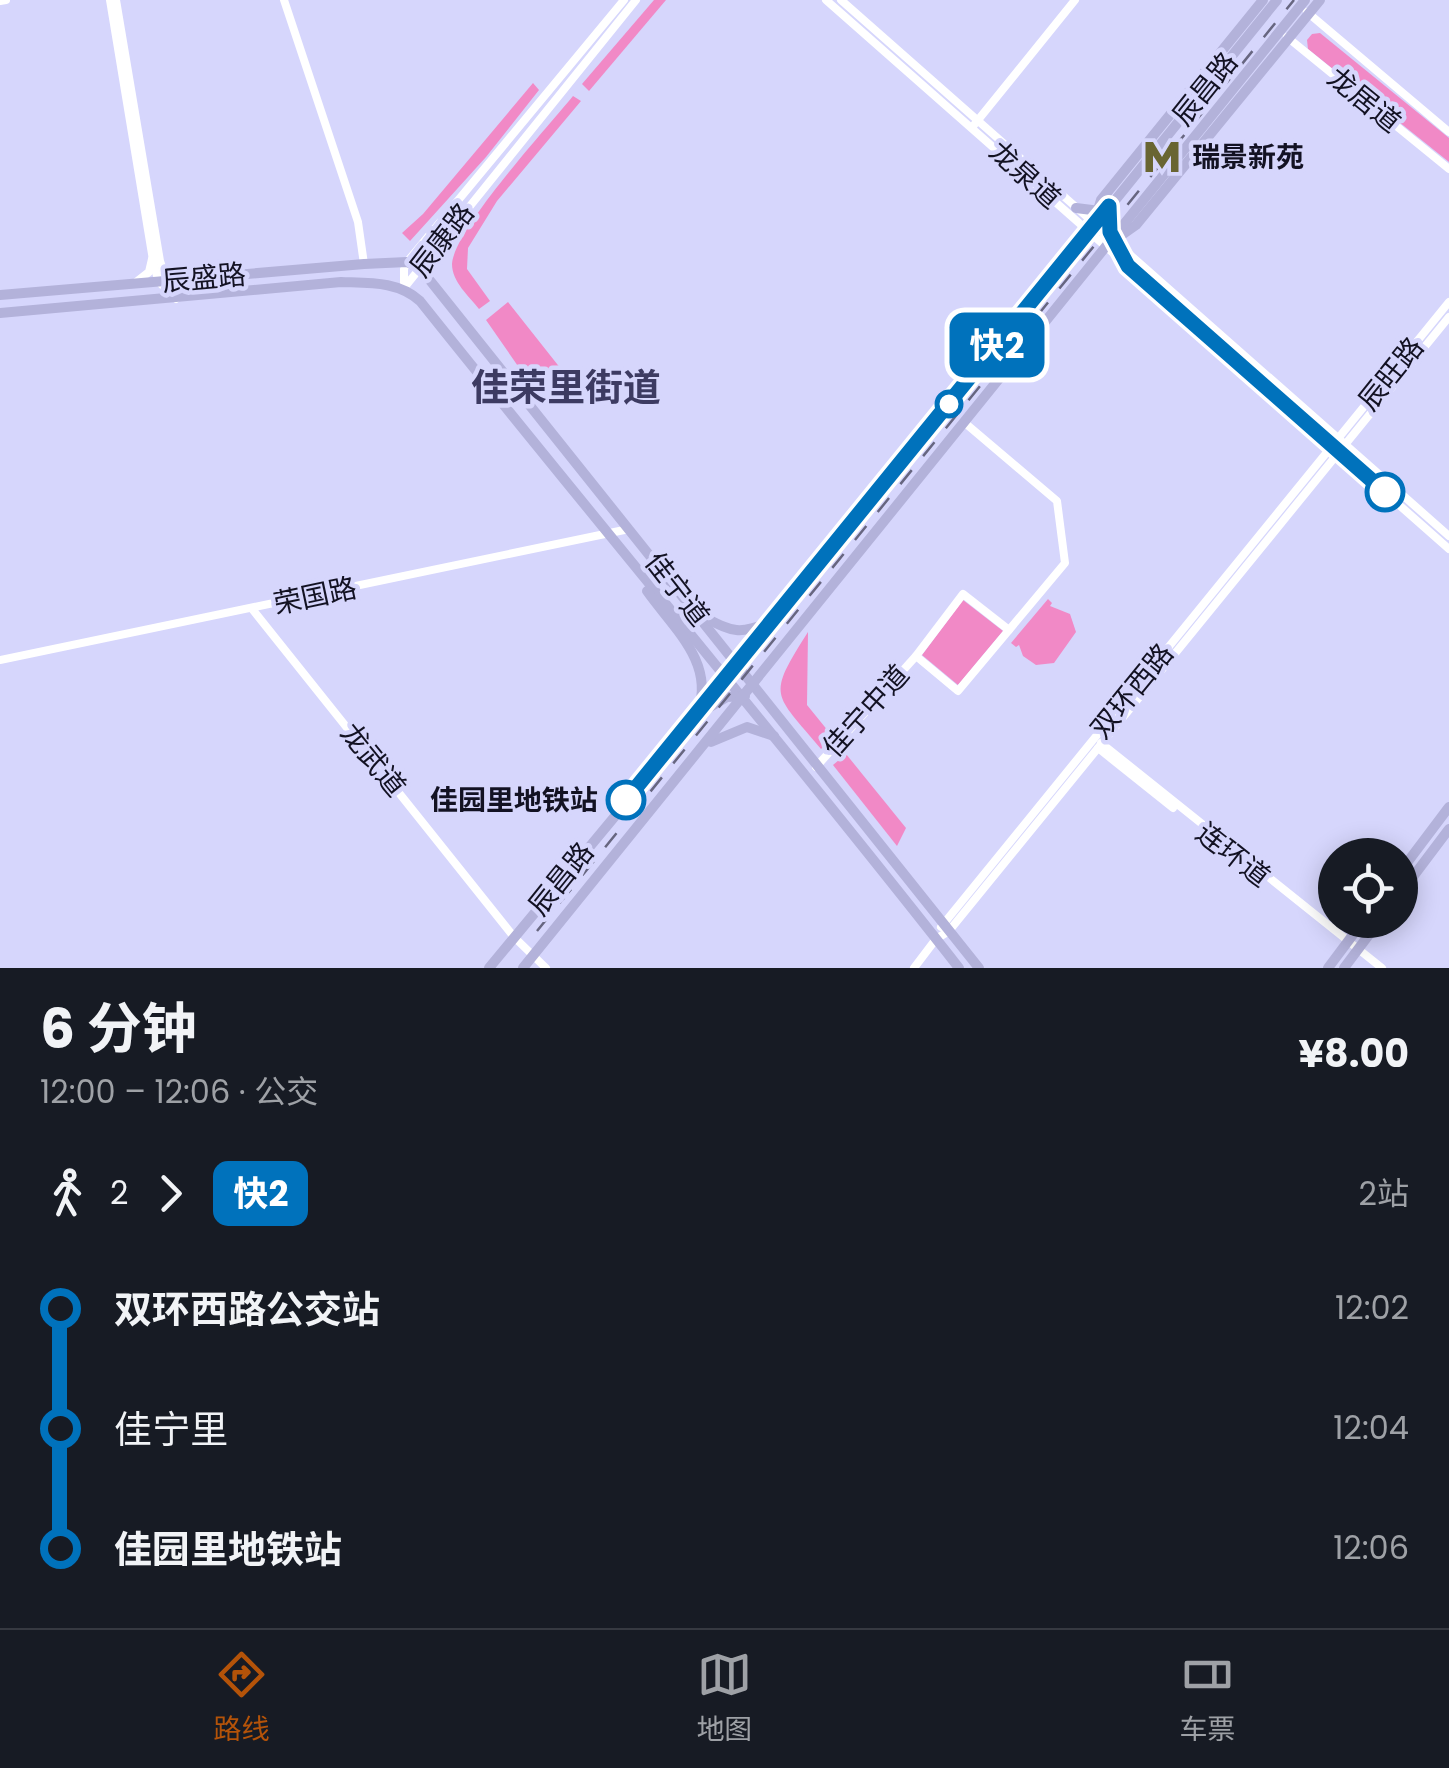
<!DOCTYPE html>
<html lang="zh">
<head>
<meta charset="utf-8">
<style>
	body { margin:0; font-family:Poppins,"Noto Sans SC",sans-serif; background:#242831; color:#f1f3f6; height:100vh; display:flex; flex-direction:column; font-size:38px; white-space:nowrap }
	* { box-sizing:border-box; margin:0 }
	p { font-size:32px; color:#9ea1a6 }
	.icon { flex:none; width:55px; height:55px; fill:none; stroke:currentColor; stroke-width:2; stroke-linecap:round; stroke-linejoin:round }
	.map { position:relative; height:968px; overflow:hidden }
	.sheet { display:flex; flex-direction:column; background:#171b24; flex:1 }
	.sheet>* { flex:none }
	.badge { padding:0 20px; border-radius:15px; font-size:35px; line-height:65px }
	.buttons { position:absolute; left:1318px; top:838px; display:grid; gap:20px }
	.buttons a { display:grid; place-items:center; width:100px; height:100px; border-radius:50%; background:#171b24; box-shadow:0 5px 25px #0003; font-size:50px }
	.map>.badge { position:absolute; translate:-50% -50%; box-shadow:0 0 0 5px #fff }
	.legs { display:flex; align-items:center; gap:15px; height:110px; padding:0 40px; font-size:32px }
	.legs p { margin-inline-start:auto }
	.head { display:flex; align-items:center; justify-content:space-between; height:170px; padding:0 40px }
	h1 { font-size:55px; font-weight:700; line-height:75px }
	ul { padding:0 40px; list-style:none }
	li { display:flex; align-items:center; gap:35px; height:120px; font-size:38px }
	li i { display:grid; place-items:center; width:15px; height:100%; margin:0 12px; background:currentColor }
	li i::after { content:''; width:25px; height:25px; margin:-12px; border:8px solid; border-radius:50%; background:#171b24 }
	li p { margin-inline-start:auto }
	li:first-child i { background:linear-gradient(#0000 50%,currentColor 0) }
	li:last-child i { background:linear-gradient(currentColor 50%,#0000 0) }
	.tab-bar { display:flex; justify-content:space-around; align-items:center; height:140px; border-top:2px solid #363941; background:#171b24; font-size:28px; color:#9ea1a6 }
	.tab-bar a { display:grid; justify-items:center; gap:5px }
	.tab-bar .current { color:#b45309 }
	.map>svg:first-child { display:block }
	.green { fill:#f189c6 }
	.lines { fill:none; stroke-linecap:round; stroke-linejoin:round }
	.minor { stroke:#fff; stroke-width:8 }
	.major { stroke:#b3b2da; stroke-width:10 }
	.rail { stroke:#676680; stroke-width:2.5; stroke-dasharray:18 18; stroke-linecap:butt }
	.line-1-casing { stroke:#fff; stroke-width:22 }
	.line-1 { stroke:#0072bc; stroke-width:15 }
	.stop-1-dot { fill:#fff; stroke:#0072bc; stroke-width:5 }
	.labels { text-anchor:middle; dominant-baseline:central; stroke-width:9; stroke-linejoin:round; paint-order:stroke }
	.street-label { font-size:28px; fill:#131223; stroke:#d6d6fc }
	.poi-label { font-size:28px; font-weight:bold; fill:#131223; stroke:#d6d6fc; text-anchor:start }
	.stop-label { font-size:28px; font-weight:bold; fill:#131223; stroke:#d6d6fc; text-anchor:end }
	.district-label { font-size:38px; font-weight:bold; fill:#3d3b62; stroke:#d6d6fc }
</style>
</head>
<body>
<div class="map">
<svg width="1449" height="968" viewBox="0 0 1449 968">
	<rect width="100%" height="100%" fill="#d6d6fc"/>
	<g class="green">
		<polygon points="654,0 666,0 589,91 582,84"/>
		<polygon points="1320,33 1449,138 1449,162 1308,49 1307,40 1312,34"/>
		<polygon points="533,83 539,90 486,157 410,241 402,233 423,214"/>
		<path d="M 573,96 L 581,101 L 497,201 L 468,248 L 467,269 L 490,301 L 479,309 C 469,296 452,282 452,264 C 454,229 548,127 573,96 Z"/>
		<polygon points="508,302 561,369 544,382 548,388 538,395 486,320"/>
		<polygon points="1048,599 1052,603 1050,606 1070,614 1076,632 1054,663 1036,665 1023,656 1019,645 1016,647 1011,643"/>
		<polygon points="963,600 1003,631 958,685 922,655"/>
		<path d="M 808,632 L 807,705 L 833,737 L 821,749 C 774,692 766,698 808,632 Z"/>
		<polygon points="846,754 906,828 897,846 833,765"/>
	</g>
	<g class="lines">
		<g class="minor">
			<polyline points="110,0 154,266 159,282 176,299"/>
			<polyline points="116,0 160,261 167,281"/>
			<polyline points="284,0 358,222 364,264"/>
			<polyline points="826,0 1449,549"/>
			<polyline points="841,0 1449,536"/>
			<polyline points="0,1 6,0"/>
			<polyline points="1307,12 1449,132"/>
			<polyline points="1287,37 1449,169"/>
			<polyline points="974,125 1075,0"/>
			<polyline points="135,283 149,272 152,259"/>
			<polyline points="404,288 636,0"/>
			<polyline points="404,288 404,269 407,262 624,0"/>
			<polyline points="253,610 514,937 546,968"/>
			<polyline points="916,656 958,691 1065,563 1057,501 965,423"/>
			<polyline points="0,660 629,529"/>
			<polyline points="1101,743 1382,968"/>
			<polyline points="1098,748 1173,808"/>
			<polyline points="816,767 916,656 963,594 1009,630"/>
			<polyline points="941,927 1449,302"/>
			<polyline points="914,968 936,939 949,931 1449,317"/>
		</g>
		<g class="major">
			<polyline points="1109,207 1109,232 1128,267"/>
			<polyline points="1076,208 1100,211"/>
			<polyline points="1095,220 1101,200 1263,0"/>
			<polyline points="1119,237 1136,225 1320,0"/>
			<polyline points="0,295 364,264 407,262 420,268 979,968"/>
			<path d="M 0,313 L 341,282 C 369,283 398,281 420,301 C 598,524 783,743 959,968"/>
			<path d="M 647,591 C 673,628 715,662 698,711"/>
			<path d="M 698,614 C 730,630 736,637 770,622"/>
			<polyline points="710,707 727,697 745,696"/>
			<polyline points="711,742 747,727 774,736"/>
			<polyline points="1400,872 1449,807"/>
			<polyline points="1400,894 1449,829"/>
			<polyline points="489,968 694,721 1277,0"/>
			<polyline points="523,968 1305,0"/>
			<polyline points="1328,968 1364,920"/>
			<polyline points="1344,968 1380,920"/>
		</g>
		<polyline class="rail" points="537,931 1294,0"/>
	</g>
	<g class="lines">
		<g class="line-1-casing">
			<polyline id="line-1" points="626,800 1109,206 1110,232 1128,266 1385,492"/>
		</g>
		<use href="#line-1" class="line-1"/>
	</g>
	<defs>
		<g id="metro-bare" transform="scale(3)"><path d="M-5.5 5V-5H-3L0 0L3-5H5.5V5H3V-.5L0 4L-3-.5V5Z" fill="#696532" stroke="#d6d6fc" stroke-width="2.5" paint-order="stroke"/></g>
	</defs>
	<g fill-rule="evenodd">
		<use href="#metro-bare" x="1162" y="157"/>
	</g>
	<g class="stop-1-dot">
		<circle cx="949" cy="404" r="12"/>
		<circle cx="1385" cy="492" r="18"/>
		<circle cx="626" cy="800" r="18"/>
	</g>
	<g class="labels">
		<g class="street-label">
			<text transform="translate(1205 89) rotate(-51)">辰昌路</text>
			<text transform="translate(1364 100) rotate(39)">龙居道</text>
			<text transform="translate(1025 175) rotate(42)">龙泉道</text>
			<text transform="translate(442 240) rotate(-52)">辰康路</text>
			<text transform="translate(204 278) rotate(-5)">辰盛路</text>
			<text transform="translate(1391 374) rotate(-51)">辰旺路</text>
			<text transform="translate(677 589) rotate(52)">佳宁道</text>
			<text transform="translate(315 596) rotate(-12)">荣国路</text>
			<text transform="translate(1132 691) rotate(-51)">双环西路</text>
			<text transform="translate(866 711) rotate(-48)">佳宁中道</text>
			<text transform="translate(373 760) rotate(51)">龙武道</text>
			<text transform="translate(1233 855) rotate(38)">连环道</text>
			<text transform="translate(561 879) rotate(-51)">辰昌路</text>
		</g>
		<g class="poi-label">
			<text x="1192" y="157">瑞景新苑</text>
		</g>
		<g class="stop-label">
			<text x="598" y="800">佳园里地铁站</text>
		</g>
		<g class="district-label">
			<text x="566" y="387">佳荣里街道</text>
		</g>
	</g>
</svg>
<div class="buttons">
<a><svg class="icon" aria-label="locate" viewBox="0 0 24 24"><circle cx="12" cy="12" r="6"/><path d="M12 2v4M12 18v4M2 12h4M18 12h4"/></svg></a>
</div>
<b class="badge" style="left:997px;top:345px;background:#0072bc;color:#fff">快2</b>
</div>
<section class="sheet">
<div class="head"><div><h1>6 分钟</h1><p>12:00 – 12:06 · 公交</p></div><b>¥8.00</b></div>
<div class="legs"><svg class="icon" aria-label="walk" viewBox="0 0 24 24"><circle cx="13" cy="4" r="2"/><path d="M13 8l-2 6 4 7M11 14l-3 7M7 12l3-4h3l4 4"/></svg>2<svg class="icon" aria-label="forward" viewBox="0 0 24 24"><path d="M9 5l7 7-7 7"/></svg><b class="badge" style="background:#0072bc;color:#fff">快2</b><p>2站</p></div>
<ul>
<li><i style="color:#0072bc"></i><b>双环西路公交站</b><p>12:02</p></li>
<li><i style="color:#0072bc"></i><span>佳宁里</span><p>12:04</p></li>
<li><i style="color:#0072bc"></i><b>佳园里地铁站</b><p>12:06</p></li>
</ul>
</section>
<nav class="tab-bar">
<a class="current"><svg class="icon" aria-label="directions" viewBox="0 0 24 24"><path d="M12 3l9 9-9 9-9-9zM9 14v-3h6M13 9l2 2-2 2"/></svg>路线</a>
<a><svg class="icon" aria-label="map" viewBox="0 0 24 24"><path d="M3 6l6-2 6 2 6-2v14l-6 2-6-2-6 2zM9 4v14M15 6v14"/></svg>地图</a>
<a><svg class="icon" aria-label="tickets" viewBox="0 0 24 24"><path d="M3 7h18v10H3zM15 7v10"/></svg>车票</a>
</nav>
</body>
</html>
